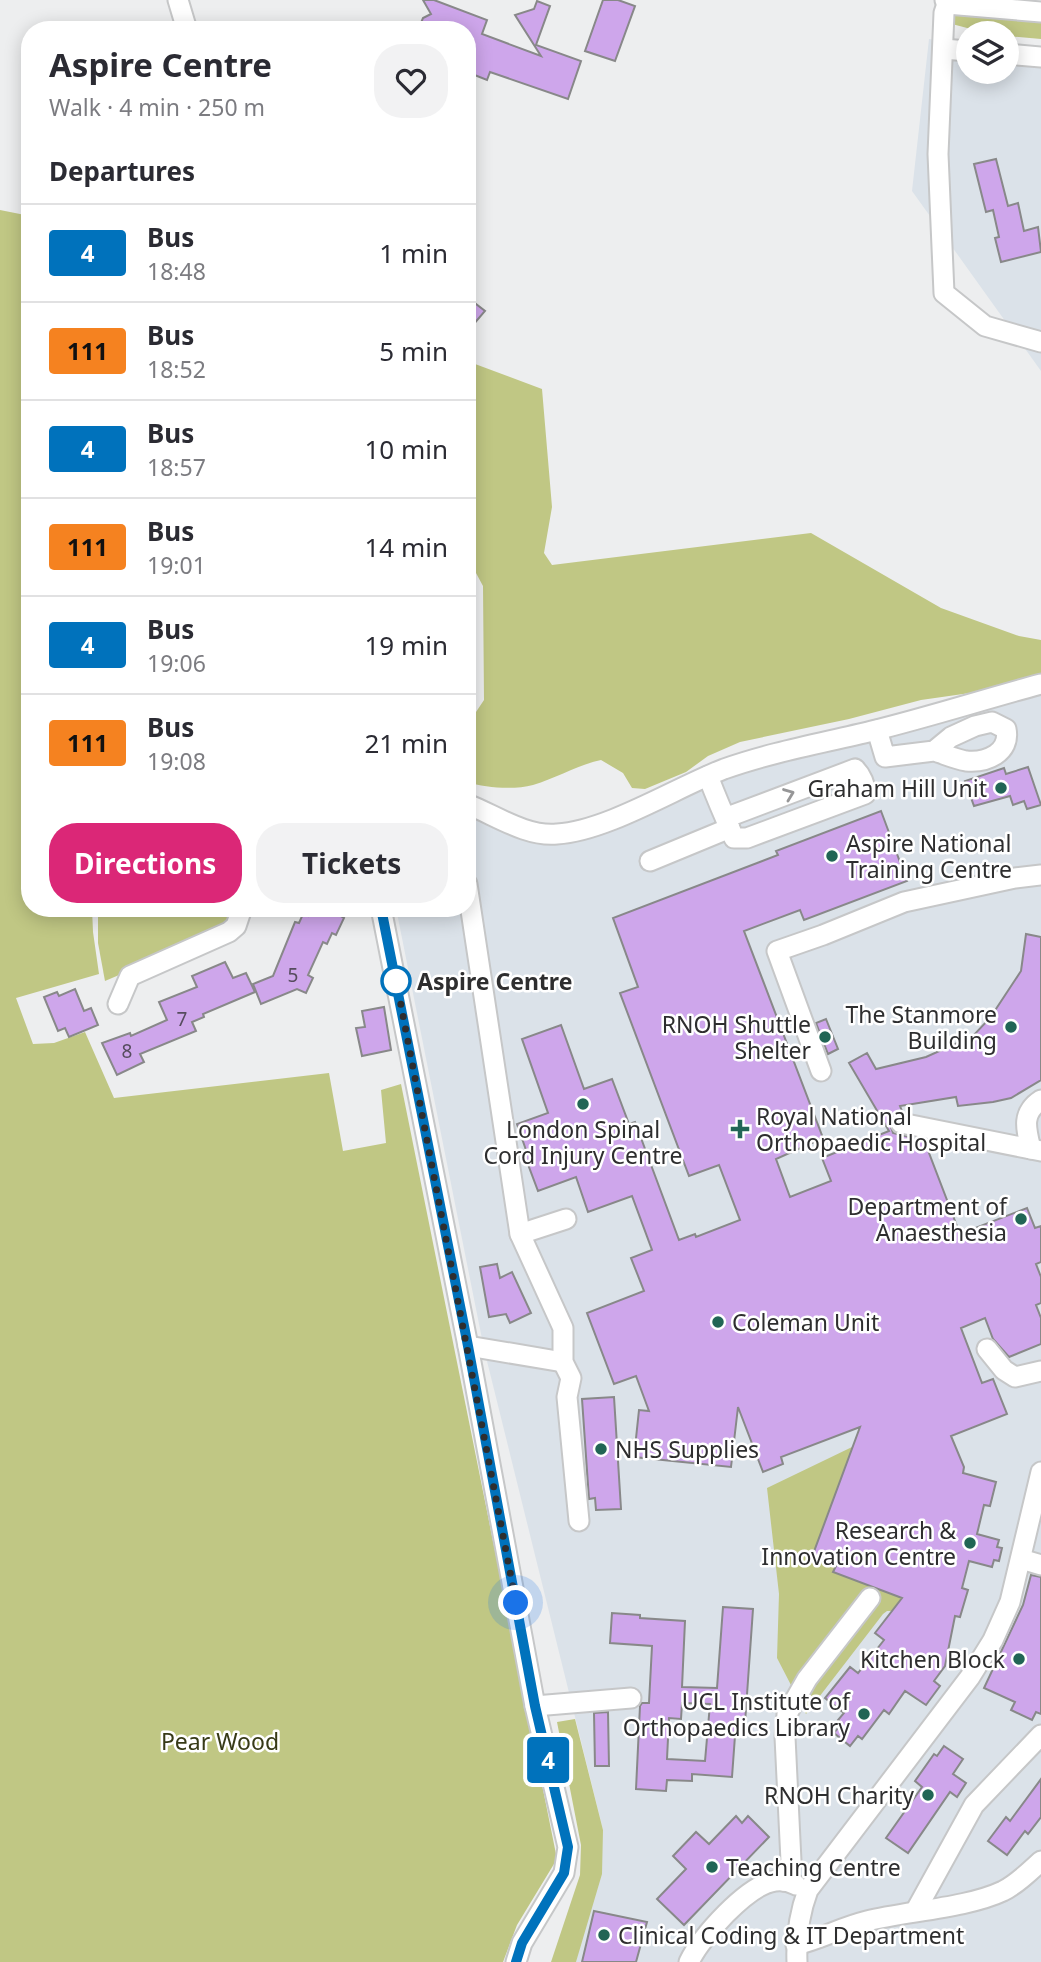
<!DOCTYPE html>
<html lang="en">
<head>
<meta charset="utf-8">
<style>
	body { margin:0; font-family:"Noto Sans",sans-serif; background:#f2f2f3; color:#2b2b33; height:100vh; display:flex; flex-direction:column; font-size:26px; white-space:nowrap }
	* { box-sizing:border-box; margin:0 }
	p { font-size:23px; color:#7c7c81 }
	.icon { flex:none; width:38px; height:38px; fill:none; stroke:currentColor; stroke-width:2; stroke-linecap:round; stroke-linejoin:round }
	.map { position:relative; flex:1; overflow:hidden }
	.drawer { position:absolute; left:21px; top:21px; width:455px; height:896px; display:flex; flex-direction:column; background:#fff; border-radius:28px; box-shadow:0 4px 18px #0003 }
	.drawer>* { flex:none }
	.badge { padding:0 14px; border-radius:5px; font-size:24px; line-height:46px }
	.buttons { position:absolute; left:956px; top:21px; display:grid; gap:14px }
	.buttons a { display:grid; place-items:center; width:63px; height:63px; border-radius:50%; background:#fff; box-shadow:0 4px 18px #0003; font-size:35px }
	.you { position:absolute; width:35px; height:35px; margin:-18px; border:5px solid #fff; border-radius:50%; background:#1a73e8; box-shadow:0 0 0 10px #1a73e833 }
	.map>.badge { position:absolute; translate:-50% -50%; box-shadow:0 0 0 4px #fff }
	h2 { padding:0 28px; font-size:26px; line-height:63px }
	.round { display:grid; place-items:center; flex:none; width:74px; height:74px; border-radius:28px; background:#f2f2f3 }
	.head { display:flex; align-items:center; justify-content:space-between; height:119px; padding:0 28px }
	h1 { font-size:33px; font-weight:700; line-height:52px }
	.primary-button { display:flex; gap:14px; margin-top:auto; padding:14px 28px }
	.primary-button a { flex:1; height:80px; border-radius:28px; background:#db2777; color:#fff; font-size:28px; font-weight:700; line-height:80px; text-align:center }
	.primary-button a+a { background:#f2f2f3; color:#2b2b33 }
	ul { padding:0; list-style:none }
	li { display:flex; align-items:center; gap:21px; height:98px; padding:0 28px; border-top:2px solid #e1e1e2 }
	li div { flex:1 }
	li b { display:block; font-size:26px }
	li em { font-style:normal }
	li .badge { min-width:77px; font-weight:700; text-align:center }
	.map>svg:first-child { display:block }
	.built { fill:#dbe2e9 }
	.green { fill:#c0c784 }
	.building { fill:#cea6eb; stroke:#888889; stroke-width:2; fill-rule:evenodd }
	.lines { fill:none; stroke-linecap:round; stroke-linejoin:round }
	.minor-casing { stroke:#c6c7c8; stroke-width:23 }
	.minor { stroke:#fff; stroke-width:19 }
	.oneway { stroke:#969697 }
	.line-casing { stroke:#fff; stroke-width:16 }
	.line { stroke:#0072bc; stroke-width:10 }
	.walk { stroke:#2e2e2f; stroke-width:7; stroke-dasharray:0 12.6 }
	.poi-dot { fill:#216555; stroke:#fff; stroke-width:2.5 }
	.stop-dot { fill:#fff; stroke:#0072bc; stroke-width:3.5 }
	.labels { text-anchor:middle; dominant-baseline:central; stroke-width:5; stroke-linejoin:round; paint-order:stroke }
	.number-label { font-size:19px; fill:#564c5e }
	.poi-label { font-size:23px; fill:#2e2e2f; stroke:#fff; text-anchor:end }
	.stop-label { font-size:23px; font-weight:bold; fill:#2e2e2f; stroke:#fff; text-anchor:start }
	.park-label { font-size:23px; fill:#373a17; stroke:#fff }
</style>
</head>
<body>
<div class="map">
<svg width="1041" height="1962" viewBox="0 0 1041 1962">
	<rect width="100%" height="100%" fill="#edeeef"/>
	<g class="built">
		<polygon points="929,39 968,44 968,72 1006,72 1006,48 1041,53 1041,371 912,191"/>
		<polygon points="1041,677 1041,1962 576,1962 603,1830 484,1349 396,908 467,908 467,790 506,813 553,827 581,821 858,727"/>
	</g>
	<g class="green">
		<polygon points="953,12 1041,15 1041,39 1006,36 1006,33 986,33 952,24"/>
		<polygon points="0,210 30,216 30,908 92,908 93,932 99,974 16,998 33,1044 54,1043 85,1032 114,1098 329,1073 343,1151 386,1143 381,1090 401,1084 557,1859 517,1925 503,1962 0,1962"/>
		<path d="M 467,361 L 542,389 L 552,507 L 544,553 L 552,565 L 811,533 L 941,608 L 1019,636 L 1041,640 L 1041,677 L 991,690 L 921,700 L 849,719 L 740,742 L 708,756 L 686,772 L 645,789 L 632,788 L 623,773 L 601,760 C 577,765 557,778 533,785 C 514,790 486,788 467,782 L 467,719 L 476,712 L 484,700 L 483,586 L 476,573 L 467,564 Z"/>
		<path d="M 98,908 L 229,908 C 229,920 223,926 215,934 L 105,981 L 98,943 Z"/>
		<polygon points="906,1421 914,1585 894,1611 887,1611 883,1614 806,1714 777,1658 779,1594 767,1488"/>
		<polygon points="575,1719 603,1830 602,1874 576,1962 551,1962 580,1875 581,1845 557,1722"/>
	</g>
	<g class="building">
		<polygon points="423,0 434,0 487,20 482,34 541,56 515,15 534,9 537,1 550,6 536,45 581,61 568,99 490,72 487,80 467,72 467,30 418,30 423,18 431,14"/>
		<polygon points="603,0 618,0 635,6 615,61 585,51"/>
		<polygon points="996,159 1008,206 1018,203 1024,231 1038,227 1041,252 1001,262 995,238 999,237 993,210 986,212 974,164"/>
		<polygon points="467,297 485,311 467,332"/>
		<polygon points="1028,767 1041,805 1027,809 1024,801 1013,805 1010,796 974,806 965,781 1004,768 1006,774"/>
		<polygon points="881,811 907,881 804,920 800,910 744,931 823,1138 776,1159 790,1197 831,1181 822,1158 889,1131 849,1063 867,1053 876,1069 926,1057 973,1036 990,1018 1021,971 1026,934 1041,937 1041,1080 1011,1098 993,1102 958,1106 956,1097 900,1106 902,1111 892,1114 889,1121 893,1133 913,1138 914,1142 924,1140 960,1234 1027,1208 1035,1228 1041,1226 1041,1262 1036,1264 1041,1277 1041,1303 1036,1305 1041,1318 1041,1344 1009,1357 993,1339 985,1318 961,1328 982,1383 993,1379 1007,1414 951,1436 964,1467 963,1473 996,1482 990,1506 984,1505 977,1534 999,1540 997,1547 1002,1548 999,1561 994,1560 992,1567 969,1561 962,1588 968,1590 960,1617 955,1616 945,1666 934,1681 940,1686 926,1705 905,1691 889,1714 884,1710 862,1739 858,1736 850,1746 834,1733 842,1723 838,1720 844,1713 825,1698 850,1667 858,1673 884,1640 875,1633 902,1598 833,1572 836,1566 812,1557 860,1427 781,1457 783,1464 763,1472 738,1407 731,1467 634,1457 639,1410 649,1411 636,1376 614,1384 587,1313 644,1291 631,1258 652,1250 632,1196 588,1212 576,1177 538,1191 523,1151 526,1150 517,1124 548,1113 522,1039 561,1025 584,1089 612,1079 629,1124 635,1122 679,1240 695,1234 696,1237 740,1220 719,1165 689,1176 620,993 638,987 613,918 778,855 776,851"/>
		<polygon points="319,908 342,908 339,915 344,918 336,935 332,933 327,944 323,942 308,975 313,978 306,993 297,989 261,1004 253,984 273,976 295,922 299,923 303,914 308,916 311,911 317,914"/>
		<polygon points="225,962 233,978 246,973 255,992 203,1014 204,1017 192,1022 196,1031 140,1054 144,1062 117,1075 102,1043 130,1033 131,1036 167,1020 159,1002 197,987 192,976"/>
		<polygon points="75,989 84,1011 91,1008 98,1025 69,1037 65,1028 58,1031 44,997 57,992 59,996"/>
		<polygon points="384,1007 391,1050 362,1056 356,1028 365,1027 362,1011"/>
		<polygon points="826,1019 838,1049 828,1054 816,1023"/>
		<polygon points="497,1264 500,1278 512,1272 531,1313 510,1323 506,1314 489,1317 480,1267"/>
		<polygon points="614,1397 621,1509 596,1510 595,1498 589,1499 582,1399"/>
		<polygon points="1031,1575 1041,1577 1041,1714 1036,1712 1032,1720 1011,1710 1015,1702 984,1688 1023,1605"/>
		<path d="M 723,1607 L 753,1609 L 745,1723 L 736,1722 L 732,1777 L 692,1774 L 692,1781 L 667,1780 L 666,1791 L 636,1789 L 640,1706 L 642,1703 L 649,1703 L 652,1646 L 610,1643 L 612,1613 L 640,1615 L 640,1618 L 685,1621 L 682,1687 L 717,1688 ZM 682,1703 L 710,1704 L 705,1761 L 667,1759 L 669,1718 L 681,1719 Z"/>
		<polygon points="608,1712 609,1766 595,1766 594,1713"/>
		<polygon points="944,1746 963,1759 953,1774 966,1783 957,1797 950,1792 908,1853 886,1838 922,1787 915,1781 934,1754 937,1756"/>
		<polygon points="1041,1779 1041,1817 1028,1834 1025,1831 1007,1855 988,1841 1006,1817 1010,1821"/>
		<polygon points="736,1816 742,1823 748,1816 769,1837 684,1925 657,1899 686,1869 673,1856 696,1832 709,1844"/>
		<polygon points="594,1911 647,1922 636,1962 582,1962"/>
	</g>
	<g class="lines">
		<g class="minor-casing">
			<g id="minor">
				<polyline points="178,0 187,30"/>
				<polyline points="945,0 947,4 1041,12"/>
				<polyline points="947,4 944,13 938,154 944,293 985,326 1041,342"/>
				<polyline points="943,49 968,51"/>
				<polyline points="1006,54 1041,57"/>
				<path d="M 877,730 L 885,757 L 934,751 L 951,737 L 975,726 L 992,722 L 1006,729 C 1011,753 986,763 966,761 C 955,759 944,754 934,751"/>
				<path d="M 708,776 C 716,797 725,818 734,838 L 747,838 L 865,794 C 866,785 861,775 855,769 L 725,818"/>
				<path d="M 467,804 C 495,815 526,837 557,834 C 607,831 675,788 724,769 C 772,752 823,743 872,731 C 929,717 985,699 1041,684"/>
				<polyline points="650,861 730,828"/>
				<polyline points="467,884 520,1234 563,1328 563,1362 571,1378 567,1397 579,1521"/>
				<polyline points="381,908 468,1346 535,1706 568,1847 564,1873 522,1943 516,1962"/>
				<polyline points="118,1004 130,976 229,932 236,926 242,908"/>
				<polyline points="821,1071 777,951 823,935 904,902 1015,878 1041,875"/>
				<polyline points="901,1123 1041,1151"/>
				<path d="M 1031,1149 C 1026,1129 1021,1113 1041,1100"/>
				<polyline points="520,1234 566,1219"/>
				<polyline points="468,1346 563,1362"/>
				<polyline points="987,1349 1004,1370 1015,1377 1041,1371"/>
				<polyline points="1021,1559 1041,1565"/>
				<polyline points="535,1706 631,1698"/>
				<polyline points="784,1881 791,1861 785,1737 787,1714 807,1679 870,1598"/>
				<polyline points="916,1910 974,1805 1041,1735"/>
				<path d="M 796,1945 C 821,1939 842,1927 867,1921 C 907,1911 967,1908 1003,1891 C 1017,1884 1029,1872 1041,1861"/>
				<path d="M 689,1962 C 701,1937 747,1885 775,1881 C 783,1880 789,1881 796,1885"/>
				<path d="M 797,1962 C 796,1937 799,1914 808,1890 L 970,1677 L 993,1640 L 1010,1602 L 1041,1472"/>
			</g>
		</g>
		<use href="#minor" class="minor"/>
	</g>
	<defs><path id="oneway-chevron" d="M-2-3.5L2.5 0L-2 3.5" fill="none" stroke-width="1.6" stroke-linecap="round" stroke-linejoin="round" transform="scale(1.75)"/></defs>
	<use class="oneway" href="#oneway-chevron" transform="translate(789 794) rotate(-21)"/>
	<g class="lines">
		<g class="line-casing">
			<polyline id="line" points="381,908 468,1346 535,1706 568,1847 564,1873 522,1943 516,1962"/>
		</g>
		<use href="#line" class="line"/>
		<polyline class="walk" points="396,981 395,974 516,1603"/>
	</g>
	<g class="poi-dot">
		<circle cx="1001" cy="788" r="7"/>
		<circle cx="832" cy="856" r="7"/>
		<circle cx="1011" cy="1027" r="7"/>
		<circle cx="825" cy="1037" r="7"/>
		<circle cx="583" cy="1104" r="7"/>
		<path d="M736.5 1118.5h7v7h7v7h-7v7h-7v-7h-7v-7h7z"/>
		<circle cx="1021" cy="1219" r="7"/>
		<circle cx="718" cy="1322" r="7"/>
		<circle cx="601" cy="1449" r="7"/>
		<circle cx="970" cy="1543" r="7"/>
		<circle cx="1019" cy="1659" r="7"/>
		<circle cx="864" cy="1714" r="7"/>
		<circle cx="928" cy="1795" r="7"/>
		<circle cx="712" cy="1867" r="7"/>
		<circle cx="604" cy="1935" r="7"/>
	</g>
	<circle class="stop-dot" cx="396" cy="981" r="14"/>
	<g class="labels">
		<g class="number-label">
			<text x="293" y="975">5</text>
			<text x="182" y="1019">7</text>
			<text x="127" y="1051">8</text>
		</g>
		<g class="poi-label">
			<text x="987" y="788">Graham Hill Unit</text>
			<text x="846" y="843" text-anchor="start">Aspire National<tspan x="846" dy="26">Training Centre</tspan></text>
			<text x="997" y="1014">The Stanmore<tspan x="997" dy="26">Building</tspan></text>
			<text x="811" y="1024">RNOH Shuttle<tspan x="811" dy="26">Shelter</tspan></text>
			<text x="756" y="1116" text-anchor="start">Royal National<tspan x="756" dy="26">Orthopaedic Hospital</tspan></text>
			<text x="583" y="1129" text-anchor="middle">London Spinal<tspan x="583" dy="26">Cord Injury Centre</tspan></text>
			<text x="1007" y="1206">Department of<tspan x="1007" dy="26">Anaesthesia</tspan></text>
			<text x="732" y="1322" text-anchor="start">Coleman Unit</text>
			<text x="615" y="1449" text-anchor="start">NHS Supplies</text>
			<text x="956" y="1530">Research &amp;<tspan x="956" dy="26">Innovation Centre</tspan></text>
			<text x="1005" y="1659">Kitchen Block</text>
			<text x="850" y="1701">UCL Institute of<tspan x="850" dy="26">Orthopaedics Library</tspan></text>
			<text x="914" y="1795">RNOH Charity</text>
			<text x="726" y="1867" text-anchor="start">Teaching Centre</text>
			<text x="618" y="1935" text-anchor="start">Clinical Coding &amp; IT Department</text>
		</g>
		<g class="stop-label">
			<text x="417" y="981">Aspire Centre</text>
		</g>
		<g class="park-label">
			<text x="220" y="1741">Pear Wood</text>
		</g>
	</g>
</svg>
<div class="buttons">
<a><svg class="icon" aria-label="layers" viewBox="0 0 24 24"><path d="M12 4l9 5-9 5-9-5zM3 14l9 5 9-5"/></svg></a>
</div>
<div class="you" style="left:516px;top:1603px"></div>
<b class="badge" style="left:548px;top:1760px;background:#0072bc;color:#fff">4</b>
<section class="drawer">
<div class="head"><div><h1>Aspire Centre</h1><p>Walk · 4 min · 250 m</p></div><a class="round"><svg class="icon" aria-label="heart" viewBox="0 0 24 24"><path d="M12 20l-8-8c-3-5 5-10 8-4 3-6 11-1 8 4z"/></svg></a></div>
<h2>Departures</h2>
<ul>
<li><span class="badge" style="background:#0072bc;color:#fff">4</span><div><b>Bus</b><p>18:48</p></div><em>1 min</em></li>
<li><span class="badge" style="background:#f58220;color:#111">111</span><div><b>Bus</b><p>18:52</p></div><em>5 min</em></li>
<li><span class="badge" style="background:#0072bc;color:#fff">4</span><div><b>Bus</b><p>18:57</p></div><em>10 min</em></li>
<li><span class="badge" style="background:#f58220;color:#111">111</span><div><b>Bus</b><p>19:01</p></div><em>14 min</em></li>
<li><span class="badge" style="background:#0072bc;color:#fff">4</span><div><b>Bus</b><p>19:06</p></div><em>19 min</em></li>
<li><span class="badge" style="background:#f58220;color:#111">111</span><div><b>Bus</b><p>19:08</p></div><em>21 min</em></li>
</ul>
<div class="primary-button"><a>Directions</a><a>Tickets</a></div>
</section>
</div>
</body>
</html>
